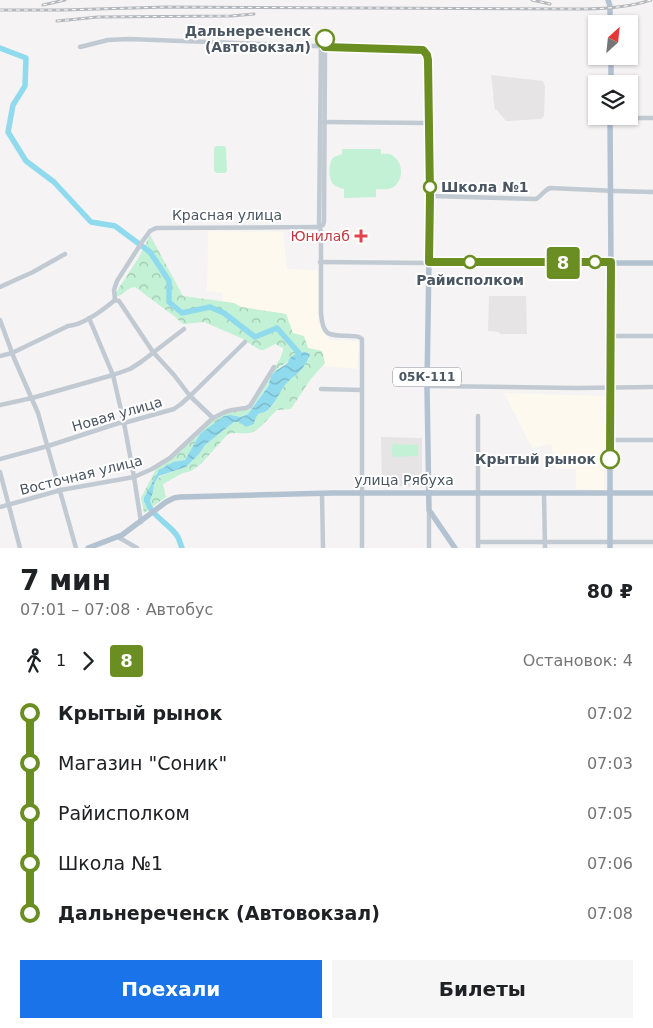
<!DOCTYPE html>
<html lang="ru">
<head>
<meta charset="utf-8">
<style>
	body { margin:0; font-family:"DejaVu Sans",sans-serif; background:#f6f6f6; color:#202124; height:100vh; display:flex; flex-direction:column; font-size:19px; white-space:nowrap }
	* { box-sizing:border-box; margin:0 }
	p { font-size:16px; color:#757577 }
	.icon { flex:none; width:28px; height:28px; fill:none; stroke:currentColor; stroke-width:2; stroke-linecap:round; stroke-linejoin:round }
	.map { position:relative; height:548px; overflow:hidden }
	.drawer { display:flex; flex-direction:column; background:#fff; flex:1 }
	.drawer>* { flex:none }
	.badge { padding:0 10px; border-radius:4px; font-size:18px; line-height:32px }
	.needle { width:32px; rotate:27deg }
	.fabs { position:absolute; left:588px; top:15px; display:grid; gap:10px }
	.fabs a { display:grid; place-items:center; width:50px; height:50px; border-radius:0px; background:#fff; box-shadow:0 1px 4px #0004; font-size:25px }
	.map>.badge { position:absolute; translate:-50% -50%; box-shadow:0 0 0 2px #fff }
	.legs { display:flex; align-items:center; gap:8px; height:55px; padding:0 20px; font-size:16px }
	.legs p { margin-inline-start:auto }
	.summary { display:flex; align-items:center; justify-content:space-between; height:85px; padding:0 20px }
	h1 { font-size:28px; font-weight:700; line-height:38px }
	.button { display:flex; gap:10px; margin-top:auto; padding:10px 20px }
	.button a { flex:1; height:58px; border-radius:0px; background:#1a73e8; color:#fff; font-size:20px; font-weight:700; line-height:58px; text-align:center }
	.button a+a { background:#f6f6f6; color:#202124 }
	ul { padding:0 20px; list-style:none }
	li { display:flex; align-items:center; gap:18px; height:50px; font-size:19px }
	li i { display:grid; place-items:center; width:8px; height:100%; margin:0 6px; background:currentColor }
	li i::after { content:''; width:12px; height:12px; margin:-6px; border:4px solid; border-radius:50%; background:#fff }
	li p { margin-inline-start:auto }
	li:first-child i { background:linear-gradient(#0000 50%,currentColor 0) }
	li:last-child i { background:linear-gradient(currentColor 50%,#0000 0) }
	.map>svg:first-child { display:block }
	.commercial { fill:#fdf9ef }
	.education { fill:#e6e4e5 }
	.forest { fill:url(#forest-crowns); fill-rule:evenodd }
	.pitch { fill:#c3f1d5 }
	.water { fill:url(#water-waves) }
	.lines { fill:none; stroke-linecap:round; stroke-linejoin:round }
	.river { stroke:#90daee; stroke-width:5.5 }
	.minor { stroke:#c1cad2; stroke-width:4.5 }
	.major { stroke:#b3c2d1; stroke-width:5.5 }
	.rail-casing { stroke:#b5b8bd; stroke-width:3 }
	.rail { stroke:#fff; stroke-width:1; stroke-dasharray:4; stroke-linecap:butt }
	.line-1-casing { stroke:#fff; stroke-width:11 }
	.line-1 { stroke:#6b8e23; stroke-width:8 }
	.stop-1-dot { fill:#fff; stroke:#6b8e23; stroke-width:2.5 }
	.health-dot { fill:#e0444e; stroke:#fff; stroke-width:2 }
	.labels { text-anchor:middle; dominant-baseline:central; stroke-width:4; stroke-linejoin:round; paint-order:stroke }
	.shield { fill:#fff; stroke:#808990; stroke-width:1 }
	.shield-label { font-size:12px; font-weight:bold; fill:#4a5661 }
	.stop-label { font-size:14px; font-weight:bold; fill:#4a5661; stroke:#fff; text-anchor:end }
	.street-label { font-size:14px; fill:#4a5661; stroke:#fff }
	.health-label { font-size:14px; fill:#be3a42; stroke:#fff; text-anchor:end }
</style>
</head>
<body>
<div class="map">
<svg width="653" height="548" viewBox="0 0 653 548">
	<defs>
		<pattern id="forest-crowns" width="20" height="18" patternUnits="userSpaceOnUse" patternTransform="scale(1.25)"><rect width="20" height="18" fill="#c3f1d5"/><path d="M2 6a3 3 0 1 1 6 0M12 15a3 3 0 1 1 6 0" fill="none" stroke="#a0c6b0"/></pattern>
		<pattern id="water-waves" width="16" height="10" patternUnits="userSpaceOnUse" patternTransform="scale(1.25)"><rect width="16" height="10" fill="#90daee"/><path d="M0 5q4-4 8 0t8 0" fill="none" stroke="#78b4c4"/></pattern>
	</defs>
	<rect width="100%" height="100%" fill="#f5f3f3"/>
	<g class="commercial">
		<polygon points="208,231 283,232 287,269 318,270 318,323 330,340 357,341 359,343 357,369 323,366 325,363 322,351 308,348 293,333 286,314 241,307 234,303 223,302 223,293 207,291"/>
		<polygon points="504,393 605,396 604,490 576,489 576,469 556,469 551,444 532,448"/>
	</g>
	<g class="education">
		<polygon points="491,75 543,81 545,87 544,116 541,119 506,121 497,110 495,110 494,105 493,91"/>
		<polygon points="489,296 526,296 527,334 500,334 499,332 488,331"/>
		<polygon points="381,437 422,438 422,487 382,486"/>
	</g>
	<path class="forest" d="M 150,235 L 183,296 L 234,303 L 241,307 L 286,314 L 293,333 L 304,336 L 308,348 L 322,351 L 325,363 L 310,380 L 291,409 L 277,410 C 268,418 260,431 249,433 C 242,434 235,432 228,434 L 201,464 L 191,471 L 183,473 L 163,484 L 163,485 C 165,489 164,493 166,497 L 144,513 L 141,498 L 157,467 L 174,457 L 187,445 L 214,418 L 249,405 L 280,359 L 283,351 L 283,348 L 275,344 L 264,350 L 260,350 L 241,338 L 204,322 L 183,324 L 174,316 L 135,287 C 127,287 123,296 116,297 L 115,294 L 139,257 ZM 292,357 L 309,359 C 305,364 301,370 297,374 C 293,378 288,380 285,384 C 279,392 275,406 267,411 C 261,415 254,412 255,423 L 243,425 L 239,422 L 234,422 L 205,445 L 199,454 L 186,467 L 161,476 L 157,479 L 154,484 L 153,494 L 149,503 L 144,498 L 162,468 L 173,462 L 185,460 L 200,434 L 231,415 L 241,417 L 248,414 L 269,384 L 279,367 L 286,363 Z"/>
	<g class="pitch">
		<polygon points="216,146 224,146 226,148 227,171 225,173 217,173 214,171 214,148"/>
		<path d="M 342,149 L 381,149 L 381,154 C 386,154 390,153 393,156 C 404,163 404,181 392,188 C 388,190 381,189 376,189 L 376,197 L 344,198 L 344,189 C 340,188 336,187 333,184 C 328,178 328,162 334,157 C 336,156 340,155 342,154 Z"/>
		<path d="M 394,444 L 418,445 L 418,456 L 394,457 C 391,454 391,446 394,444 Z"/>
	</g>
	<path class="water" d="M 305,352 L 310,354 C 308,362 300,373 292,378 C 289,381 286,383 284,386 C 279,394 275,403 269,409 C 261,417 258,408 254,424 L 246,427 L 239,422 L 234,422 L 205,445 L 199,454 L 186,467 L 159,476 L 154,484 L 153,493 L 149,503 L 147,504 L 144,502 L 144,498 L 159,470 L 173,462 L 185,460 L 200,434 L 224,416 L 231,415 L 241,417 L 248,414 L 269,385 C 271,371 277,371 286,364 C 292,359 285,363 291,357 C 295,354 300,352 305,352 Z"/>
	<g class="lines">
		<g class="river">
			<polyline points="0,48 26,58 25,86 13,105 8,132 26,161 54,182 91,222 115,226 150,252 169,281 169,302 182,313 210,307 224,313 255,337 277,328 299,353 298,358"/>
			<path d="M 147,498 C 147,512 167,523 175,533 C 179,537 180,543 182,548"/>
		</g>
		<g class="minor">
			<polyline points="80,47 108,40 128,39 423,50"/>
			<path d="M 321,47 L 319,227 L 321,231 L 321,313 C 323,338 329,335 351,336 C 356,336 358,336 362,339 L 362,548"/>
			<polyline points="610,118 653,118"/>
			<polyline points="323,122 429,123"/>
			<path d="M 430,196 L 536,199 C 542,196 544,190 550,188 L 616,191 L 653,192"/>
			<polyline points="319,227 323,225 324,222 325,47"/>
			<polyline points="320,262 429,263"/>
			<polyline points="0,287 33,272 65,254"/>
			<polyline points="89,318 113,375 124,423 134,477 141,522"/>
			<polyline points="0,320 14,358 38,413 76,548"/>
			<polyline points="610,336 653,336"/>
			<path d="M 0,356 L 12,353 L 68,326 C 84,325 103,310 115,300"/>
			<polyline points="429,386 576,388 653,387"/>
			<polyline points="321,389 362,390"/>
			<polyline points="0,405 32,398 85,383 113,375 130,369 141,362 184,329"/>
			<polyline points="213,418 190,396 174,375 153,352 119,301 115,300 114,290 117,281 142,242 150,231 156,228 319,227"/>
			<polyline points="609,440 653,440"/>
			<polyline points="0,459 48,446 119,423 124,423 174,409 181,404 190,396 245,342"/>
			<polyline points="0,472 20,548"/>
			<polyline points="544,493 545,548"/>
			<polyline points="322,494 323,548"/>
			<polyline points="0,507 61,490 134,477 152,469 170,458 213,418 225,412 232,410 246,408 250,406 274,367"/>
			<polyline points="429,510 429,548"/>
			<polyline points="118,537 137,548"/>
			<polyline points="478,542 653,542"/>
			<polyline points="478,548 478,416"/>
		</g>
		<g class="major">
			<polyline points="608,0 610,6 610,24"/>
			<polyline points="423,50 427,55 428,60 430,196 427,386 429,510 455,548"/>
			<polyline points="611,84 611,56"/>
			<polyline points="429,263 653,263"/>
			<polyline points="88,548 122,535 166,502 174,498 180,497 333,493 653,493"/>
			<polyline points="610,548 610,391 611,269 610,116"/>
		</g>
		<g class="rail-casing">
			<g id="rail">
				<polyline points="532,0 550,4"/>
				<polyline points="43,5 65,0"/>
				<path d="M 0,10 L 63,10 L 167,7 L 575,9 C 601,9 626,8 651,0"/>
				<polyline points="57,21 98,17 231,16 254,14"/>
			</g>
		</g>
		<use href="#rail" class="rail"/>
	</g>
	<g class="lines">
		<g class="line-1-casing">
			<polyline id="line-1" points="325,39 325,47 423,50 427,55 428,60 430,196 429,262 611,262 610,459"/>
		</g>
		<use href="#line-1" class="line-1"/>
	</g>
	<g class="stop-1-dot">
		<circle cx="325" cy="39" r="9"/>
		<circle cx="430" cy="187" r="6"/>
		<circle cx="470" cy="262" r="6"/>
		<circle cx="595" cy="262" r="6"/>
		<circle cx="610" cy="459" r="9"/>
	</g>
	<path class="health-dot" d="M358.5 228.5h5v5h5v5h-5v5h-5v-5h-5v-5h5z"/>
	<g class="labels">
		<rect class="shield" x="393" y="367.5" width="68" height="19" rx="4"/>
		<g class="shield-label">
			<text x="427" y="377">05К-111</text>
		</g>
		<g class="stop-label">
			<text x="311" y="31">Дальнереченск<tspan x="311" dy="16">(Автовокзал)</tspan></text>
			<text x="441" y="187" text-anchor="start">Школа №1</text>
			<text x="470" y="280" text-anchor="middle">Райисполком</text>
			<text x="596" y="459">Крытый рынок</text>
		</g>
		<g class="street-label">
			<text x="227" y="215">Красная улица</text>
			<text transform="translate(117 414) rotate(-16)">Новая улица</text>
			<text transform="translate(81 475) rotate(-14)">Восточная улица</text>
			<text x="404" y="480">улица Рябуха</text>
		</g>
		<g class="health-label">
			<text x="350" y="236">Юнилаб</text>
		</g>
	</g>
</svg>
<div class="fabs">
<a><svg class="needle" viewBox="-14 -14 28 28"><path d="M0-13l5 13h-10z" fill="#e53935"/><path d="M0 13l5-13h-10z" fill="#757577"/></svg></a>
<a><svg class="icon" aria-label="layers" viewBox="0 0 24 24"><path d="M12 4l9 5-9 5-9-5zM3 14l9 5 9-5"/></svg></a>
</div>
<b class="badge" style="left:563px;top:263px;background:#6b8e23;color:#fff">8</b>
</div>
<section class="drawer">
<div class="summary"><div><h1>7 мин</h1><p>07:01 – 07:08 · Автобус</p></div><b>80 ₽</b></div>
<div class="legs"><svg class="icon" aria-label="walk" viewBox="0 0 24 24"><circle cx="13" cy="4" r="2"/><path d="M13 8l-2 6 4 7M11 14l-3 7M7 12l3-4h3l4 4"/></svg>1<svg class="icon" aria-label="forward" viewBox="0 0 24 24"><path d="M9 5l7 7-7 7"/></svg><b class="badge" style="background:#6b8e23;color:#fff">8</b><p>Остановок: 4</p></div>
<ul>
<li><i style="color:#6b8e23"></i><b>Крытый рынок</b><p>07:02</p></li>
<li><i style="color:#6b8e23"></i><span>Магазин &quot;Соник&quot;</span><p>07:03</p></li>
<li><i style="color:#6b8e23"></i><span>Райисполком</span><p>07:05</p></li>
<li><i style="color:#6b8e23"></i><span>Школа №1</span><p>07:06</p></li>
<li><i style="color:#6b8e23"></i><b>Дальнереченск (Автовокзал)</b><p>07:08</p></li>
</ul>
<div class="button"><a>Поехали</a><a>Билеты</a></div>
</section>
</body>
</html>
